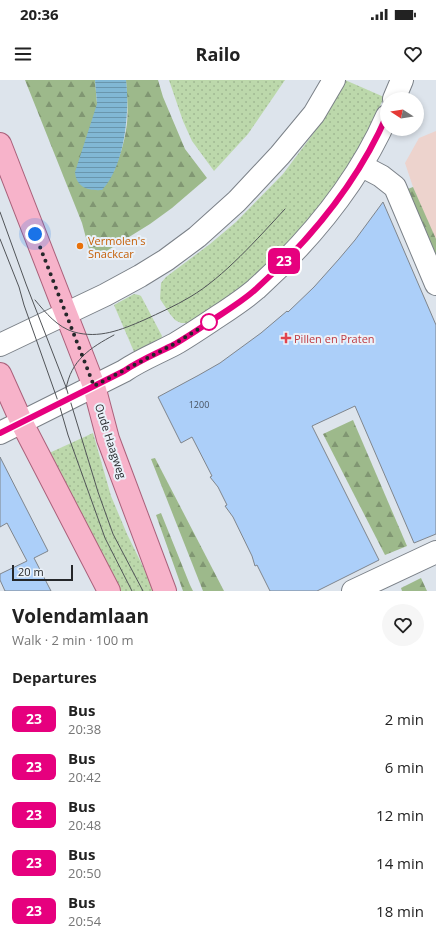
<!DOCTYPE html>
<html lang="en">
<head>
<meta charset="utf-8">
<style>
	body { margin:0; font-family:"Open Sans",sans-serif; background:#f6f6f6; color:#222; height:100vh; display:flex; flex-direction:column; font-size:15px; white-space:nowrap }
	* { box-sizing:border-box; margin:0 }
	p { font-size:13px; color:#767676 }
	.icon { flex:none; width:22px; height:22px; fill:none; stroke:currentColor; stroke-width:2; stroke-linecap:round; stroke-linejoin:round }
	.map { position:relative; height:511px; overflow:hidden }
	.panel { display:flex; flex-direction:column; background:#fff; flex:1 }
	.panel>* { flex:none }
	.badge { padding:0 8px; border-radius:6px; font-size:14px; line-height:26px }
	.needle { width:26px; rotate:282deg }
	.buttons { position:absolute; left:380px; top:12px; display:grid; gap:8px }
	.buttons a { display:grid; place-items:center; width:44px; height:44px; border-radius:50%; background:#fff; box-shadow:0 2px 6px #0003; font-size:20px }
	.scale { position:absolute; left:12px; bottom:10px; width:61px; box-sizing:border-box; padding-left:4px; border:2px solid #25272a; border-top:0; font-size:11px; line-height:14px; white-space:nowrap; color:#25272a; -webkit-text-stroke:3px #eaf1f9; paint-order:stroke }
	.you { position:absolute; width:20px; height:20px; margin:-10px; border:3px solid #fff; border-radius:50%; background:#1a73e8; box-shadow:0 0 0 6px #1a73e833 }
	.map>.badge { position:absolute; translate:-50% -50%; box-shadow:0 0 0 2px #fff }
	h2 { padding:0 12px; font-size:15px; line-height:36px }
	.round { display:grid; place-items:center; flex:none; width:42px; height:42px; border-radius:21px; background:#f6f6f6 }
	.overview { display:flex; align-items:center; justify-content:space-between; height:68px; padding:0 12px }
	h1 { font-size:19px; font-weight:700; line-height:30px }
	ul { padding:0; list-style:none }
	li { display:flex; align-items:center; gap:12px; height:48px; padding:0 12px }
	li div { flex:1 }
	li b { display:block; font-size:15px }
	li em { font-style:normal }
	li .badge { min-width:44px; font-weight:700; text-align:center }
	.status { display:flex; justify-content:space-between; align-items:center; height:28px; padding:0 20px; background:#fff; direction:ltr }
	.status svg { height:11px; fill:currentColor }
	header { display:flex; justify-content:space-between; align-items:center; height:52px; padding:0 12px; background:#fff; font-size:18px; font-weight:700 }
	.map>svg:first-child { display:block }
	.commercial { fill:#edd3cd }
	.grass { fill:url(#grass-dots) }
	.forest { fill:url(#forest-firs) }
	.water { fill:url(#water-rules) }
	.building { fill:#accff9; stroke:#7f858c }
	.lines { fill:none; stroke-linecap:round; stroke-linejoin:round }
	.minor-casing { stroke:#7b8188; stroke-width:24 }
	.major-casing { stroke:#aa617b; stroke-width:24 }
	.minor { stroke:#fff; stroke-width:22 }
	.major { stroke:#f7b3ca; stroke-width:22 }
	.tram { stroke:#515458; stroke-width:1 }
	.line-casing { stroke:#fff; stroke-width:9 }
	.line { stroke:#e6007e; stroke-width:6 }
	.walk { stroke:#25272a; stroke-width:4; stroke-dasharray:0 7.2 }
	.food-dot { fill:#e8710a; stroke:#eaf1f9; stroke-width:1.5 }
	.stop-dot { fill:#fff; stroke:#e6007e; stroke-width:2 }
	.health-dot { fill:#e0444e; stroke:#eaf1f9; stroke-width:1.5 }
	.labels { text-anchor:middle; dominant-baseline:central; stroke-width:4; stroke-linejoin:round; paint-order:stroke }
	.number-label { font-size:9px; fill:#47515e }
	.food-label { font-size:11px; fill:#c56008; stroke:#eaf1f9; text-anchor:start }
	.health-label { font-size:11px; fill:#be3a42; stroke:#eaf1f9; text-anchor:start }
	.street-label { font-size:11px; fill:#25272a; stroke:#eaf1f9 }
</style>
</head>
<body>
<div class="status"><b>20:36</b><svg viewBox="0 0 49 12"><path d="M0 12V9h3v3zM5 12V6h3v6zM10 12V3h3v9zM15 12V0h3v12zM26 1h20v11H26zM47 4h2v5h-2z"/></svg></div>
<header><svg class="icon" aria-label="menu" viewBox="0 0 24 24"><path d="M4 6h16M4 12h16M4 18h16"/></svg>Railo<svg class="icon" aria-label="heart" viewBox="0 0 24 24"><path d="M12 20l-8-8c-3-5 5-10 8-4 3-6 11-1 8 4z"/></svg></header>
<div class="map">
<svg width="436" height="511" viewBox="0 0 436 511">
	<defs>
		<pattern id="grass-dots" width="8" height="8" patternUnits="userSpaceOnUse"><rect width="8" height="8" fill="#bcd8ab"/><path d="M2 2h.1M6 6h.1" fill="none" stroke="#a1b993" stroke-width="1.8" stroke-linecap="round"/></pattern>
		<pattern id="forest-firs" width="22" height="20" patternUnits="userSpaceOnUse"><rect width="22" height="20" fill="#9db98b"/><path d="M5 1l3.5 6h-7zM16 11l3.5 6h-7z" fill="#809672"/></pattern>
		<pattern id="water-rules" width="6" height="5" patternUnits="userSpaceOnUse"><rect width="6" height="5" fill="#81b8d5"/><path d="M0 2.5h6" fill="none" stroke="#6996ad"/></pattern>
	</defs>
	<rect width="100%" height="100%" fill="#dde4ec"/>
	<polygon class="commercial" points="436,51 436,162 413,107 405,83 419,58"/>
	<g class="grass">
		<polygon points="169,0 285,0 248,54 214,91 192,61 183,41"/>
		<polygon points="345,0 384,17 372,44 357,73 322,127 264,190 231,217 190,243 181,243 175,240 170,234 160,219 161,203 166,197 210,164 236,142 283,94 313,54"/>
		<polygon points="134,214 139,215 141,216 162,256 160,261 135,274 114,225"/>
		<polygon points="93,353 111,416 127,454 155,511 116,511 47,374"/>
	</g>
	<g class="forest">
		<path d="M 25,0 L 95,0 L 97,24 L 114,91 C 119,78 124,64 126,50 C 129,34 127,16 126,0 L 158,0 L 163,17 L 185,69 L 207,98 L 172,128 L 150,144 L 92,180 L 82,143 Z"/>
		<polygon points="413,107 436,159 436,183 405,110"/>
		<polygon points="353,340 407,466 385,475 323,354"/>
		<polygon points="155,378 224,511 203,511 151,379"/>
		<polygon points="161,433 190,505 193,511 183,511 156,435"/>
		<polygon points="421,498 427,511 402,511 401,508"/>
	</g>
	<path class="water" d="M 95,0 L 126,0 C 130,32 125,86 102,110 C 88,111 76,107 75,92 L 97,24 Z"/>
	<g class="building">
		<polygon points="383,122 436,245 436,454 414,463 355,326 312,346 379,480 317,511 270,511 257,485 255,486 252,476 233,437 225,426 227,425 218,407 210,397 212,396 192,357 181,363 158,317 199,295 220,283 261,253 287,231 288,232 314,207 339,179 355,160"/>
		<polygon points="0,377 48,471 34,478 51,511 5,511 0,500 0,494 27,481 7,443 0,447"/>
	</g>
	<g class="lines">
		<g class="minor-casing">
			<g id="minor">
				<polyline points="394,19 402,0"/>
				<polyline points="362,86 381,96 395,107 436,204"/>
				<polyline points="0,265 105,215 140,196 166,180 197,157 237,121 280,75 314,34 334,0"/>
				<path d="M 0,353 L 124,291 C 140,280 158,273 175,264 C 187,257 199,249 211,241 C 226,231 242,221 256,209 C 309,161 358,102 387,36"/>
				<polyline points="353,511 436,472"/>
			</g>
		</g>
		<g class="major-casing">
			<g id="major">
				<polyline points="0,64 94,306 108,359 165,511"/>
				<polyline points="0,294 22,343 109,511"/>
			</g>
		</g>
		<use href="#minor" class="minor"/>
		<use href="#major" class="major"/>
		<g class="tram">
			<polyline points="0,132 26,204 66,307 98,412 113,454 143,511"/>
			<polyline points="0,159 19,207 24,225 59,324 68,355 105,458 132,511"/>
			<path d="M 35,220 C 46,233 57,247 74,252 C 99,259 121,250 144,240 C 159,233 175,226 190,217 C 224,197 258,158 285,129"/>
			<path d="M 66,309 C 71,280 90,268 114,255"/>
		</g>
	</g>
	<g class="lines">
		<g class="line-casing">
			<path id="line" d="M 0,353 L 124,291 C 140,280 158,273 175,264 C 187,257 199,249 211,241 C 226,231 243,221 256,209 C 309,161 358,102 387,35"/>
		</g>
		<use href="#line" class="line"/>
		<polyline class="walk" points="35,154 94,306 176,263 210,242 209,242"/>
	</g>
	<circle class="food-dot" cx="80" cy="166" r="4"/>
	<circle class="stop-dot" cx="209" cy="242" r="8"/>
	<path class="health-dot" d="M284 252h4v4h4v4h-4v4h-4v-4h-4v-4h4z"/>
	<g class="labels">
		<g class="number-label">
			<text x="199" y="324">1200</text>
		</g>
		<g class="food-label">
			<text x="88" y="160">Vermolen's<tspan x="88" dy="13">Snackcar</tspan></text>
		</g>
		<g class="health-label">
			<text x="294" y="258">Pillen en Praten</text>
		</g>
		<g class="street-label">
			<text transform="translate(111 361) rotate(72)">Oude Haagweg</text>
		</g>
	</g>
</svg>
<div class="buttons">
<a><svg class="needle" viewBox="-14 -14 28 28"><path d="M0-13l5 13h-10z" fill="#e53935"/><path d="M0 13l5-13h-10z" fill="#767676"/></svg></a>
</div>
<div class="scale">20 m</div>
<div class="you" style="left:35px;top:154px"></div>
<b class="badge" style="left:284px;top:181px;background:#e6007e;color:#fff">23</b>
</div>
<section class="panel">
<div class="overview"><div><h1>Volendamlaan</h1><p>Walk · 2 min · 100 m</p></div><a class="round"><svg class="icon" aria-label="heart" viewBox="0 0 24 24"><path d="M12 20l-8-8c-3-5 5-10 8-4 3-6 11-1 8 4z"/></svg></a></div>
<h2>Departures</h2>
<ul>
<li><span class="badge" style="background:#e6007e;color:#fff">23</span><div><b>Bus</b><p>20:38</p></div><em>2 min</em></li>
<li><span class="badge" style="background:#e6007e;color:#fff">23</span><div><b>Bus</b><p>20:42</p></div><em>6 min</em></li>
<li><span class="badge" style="background:#e6007e;color:#fff">23</span><div><b>Bus</b><p>20:48</p></div><em>12 min</em></li>
<li><span class="badge" style="background:#e6007e;color:#fff">23</span><div><b>Bus</b><p>20:50</p></div><em>14 min</em></li>
<li><span class="badge" style="background:#e6007e;color:#fff">23</span><div><b>Bus</b><p>20:54</p></div><em>18 min</em></li>
</ul>
</section>
</body>
</html>
